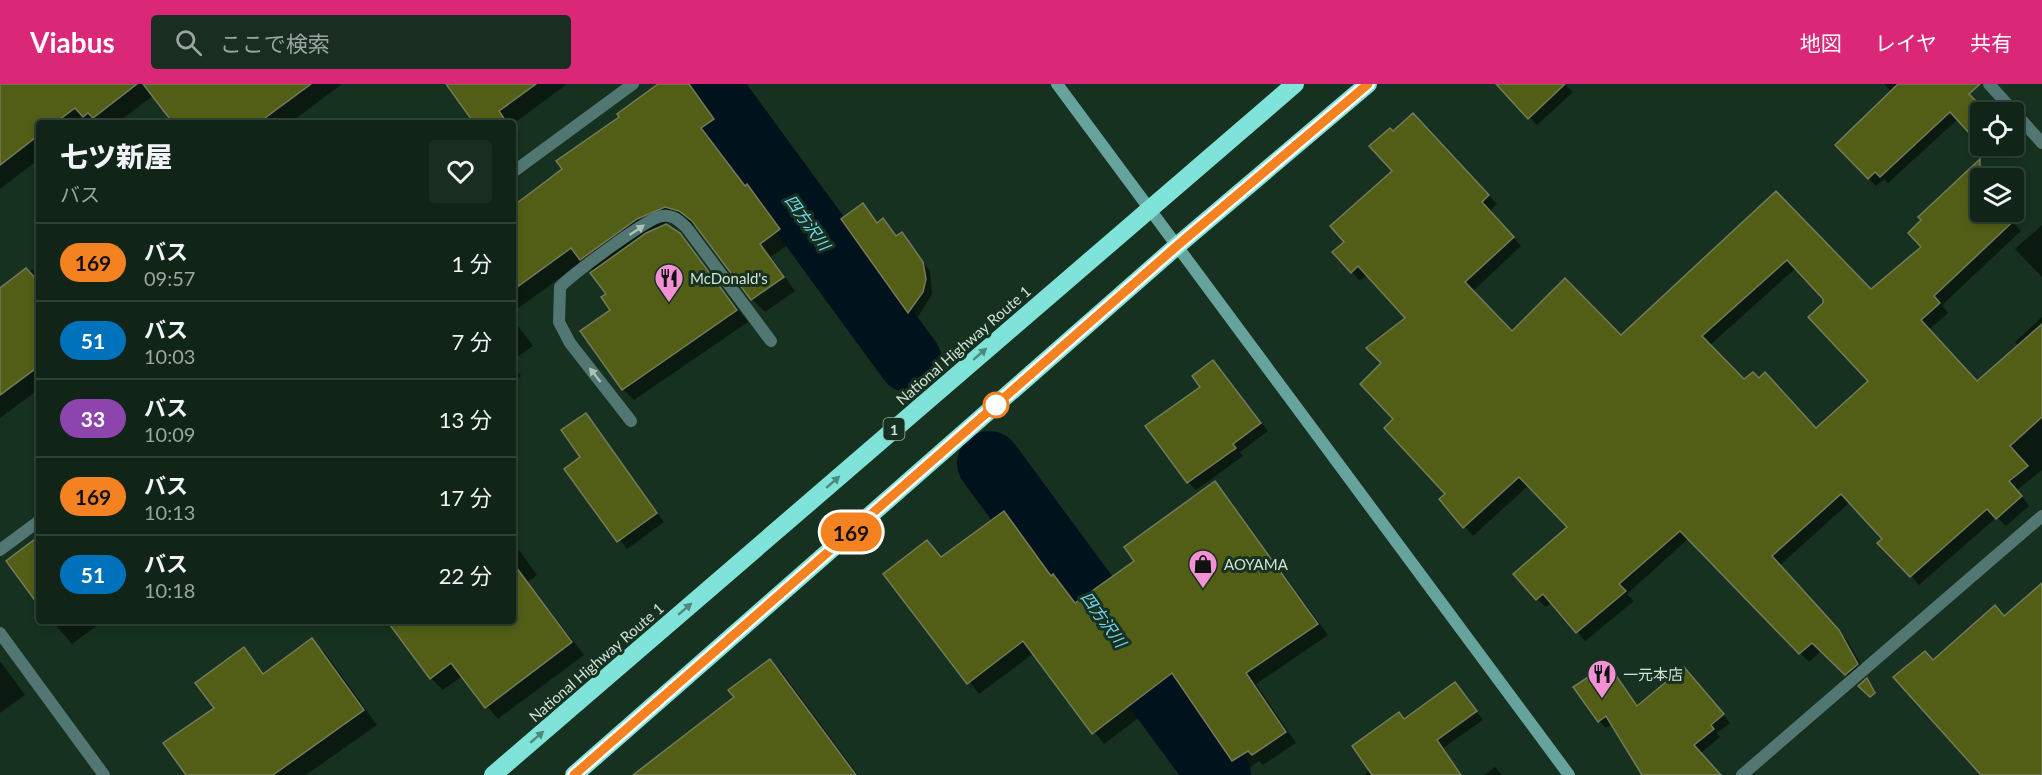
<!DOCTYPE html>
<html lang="ja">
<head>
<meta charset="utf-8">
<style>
	body { margin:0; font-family:Lato,"Noto Sans JP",sans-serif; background:#192d20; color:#f1f3f6; height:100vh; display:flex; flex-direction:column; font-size:22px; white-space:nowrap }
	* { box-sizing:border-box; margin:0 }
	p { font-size:20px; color:#9ca5a1 }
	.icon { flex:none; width:33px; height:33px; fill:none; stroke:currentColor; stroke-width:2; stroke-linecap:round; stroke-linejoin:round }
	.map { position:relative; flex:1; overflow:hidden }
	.side { position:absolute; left:36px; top:36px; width:480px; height:504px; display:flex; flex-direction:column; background:#102517; border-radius:6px; box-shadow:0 3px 9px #0003,0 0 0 2px #304236 }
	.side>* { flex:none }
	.badge { padding:0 12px; border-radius:20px; font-size:21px; line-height:39px }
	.buttons { position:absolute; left:1970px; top:18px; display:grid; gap:12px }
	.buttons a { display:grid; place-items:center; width:54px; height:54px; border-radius:6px; background:#102517; box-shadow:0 3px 9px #0003,0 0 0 2px #304236; font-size:30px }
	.map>.badge { position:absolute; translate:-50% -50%; box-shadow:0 0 0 3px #fff }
	.round { display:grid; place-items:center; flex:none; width:63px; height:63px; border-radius:6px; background:#192d20 }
	.headline { display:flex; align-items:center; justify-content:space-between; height:102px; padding:0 24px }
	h1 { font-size:28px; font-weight:800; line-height:45px }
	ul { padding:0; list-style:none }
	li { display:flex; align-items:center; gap:18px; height:78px; padding:0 24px; border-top:2px solid #304236 }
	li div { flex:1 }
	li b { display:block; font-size:22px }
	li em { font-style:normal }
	li .badge { min-width:66px; font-weight:700; text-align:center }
	header { display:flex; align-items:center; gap:36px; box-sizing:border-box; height:84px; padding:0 30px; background:#db2777; color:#fff }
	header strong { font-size:28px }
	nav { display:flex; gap:33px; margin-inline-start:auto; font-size:21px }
	.search { width:420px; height:54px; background:#192d20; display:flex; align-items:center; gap:15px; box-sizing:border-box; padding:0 21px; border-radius:6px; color:#9ca5a1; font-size:22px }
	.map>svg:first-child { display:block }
	.shadow { fill:#0007; fill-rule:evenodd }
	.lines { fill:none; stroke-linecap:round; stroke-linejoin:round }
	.river { stroke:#00131c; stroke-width:64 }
	.building { fill:#525e16; stroke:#737b5b; stroke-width:1.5; fill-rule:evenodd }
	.lane { stroke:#527773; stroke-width:12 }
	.street { stroke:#527773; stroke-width:12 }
	.secondary { stroke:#65a39c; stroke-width:12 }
	.highway { stroke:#80e3d9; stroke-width:18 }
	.oneway { fill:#acc3b9 }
	.oneway2 { fill:#4b8a7c }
	.line-casing { stroke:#fff; stroke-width:14 }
	.line { stroke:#f58220; stroke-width:9 }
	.stop-dot { fill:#fff; stroke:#f58220; stroke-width:3 }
	.labels { text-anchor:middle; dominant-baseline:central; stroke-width:6; stroke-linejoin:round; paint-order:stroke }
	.shield { fill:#16311f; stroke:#9aaea0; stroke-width:1.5 }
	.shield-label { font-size:14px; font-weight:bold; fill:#d3e3d7 }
	.poi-label { font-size:15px; fill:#d3e3d7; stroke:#16311f; text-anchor:start }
	.street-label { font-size:15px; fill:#d3e3d7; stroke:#16311f }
	.water-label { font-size:16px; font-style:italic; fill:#78d6f6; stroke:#16311f }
</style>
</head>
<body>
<header>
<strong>Viabus</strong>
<div class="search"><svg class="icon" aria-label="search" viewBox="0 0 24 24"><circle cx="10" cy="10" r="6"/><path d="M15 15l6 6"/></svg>ここで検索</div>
<nav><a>地図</a><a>レイヤ</a><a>共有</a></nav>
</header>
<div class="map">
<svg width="2042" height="691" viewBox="0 0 2042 691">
	<rect width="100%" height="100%" fill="#16311f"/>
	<g class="shadow">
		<polygon points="0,0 342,0 290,39 174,39 154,11 117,39 39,39 39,75 0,105"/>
		<polygon points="467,0 567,0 513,40 476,39"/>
		<polygon points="661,0 690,0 725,48 712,58 792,158 771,173 795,207 765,228 752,215 700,146 686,136 674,136 663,140 654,146 679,150 748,238 634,316 623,305 608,210 594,188 583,177 513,228 513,124 564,85"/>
		<polygon points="1498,0 1565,0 1573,8 1537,41"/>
		<polygon points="1884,0 1958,0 1986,28 1980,28 1980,51 1958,35 1888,99 1884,95 1876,102 1837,61 1892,8"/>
		<path d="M 1422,39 L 1497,120 L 1490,127 L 1521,162 L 1472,208 L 1512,249 L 1621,253 L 1776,110 L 1872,207 L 1923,163 L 1980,102 L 1980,128 L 2003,128 L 2021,147 L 1942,221 L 1948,229 L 1929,246 L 1977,299 L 2019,262 L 2015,258 L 2042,233 L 2042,386 L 2017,406 L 2029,422 L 2006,442 L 1997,433 L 1919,501 L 1850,418 L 1779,482 L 1847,556 L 1866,589 L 1855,598 L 1821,567 L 1809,578 L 1689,454 L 1627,510 L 1634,517 L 1585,557 L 1552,518 L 1546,523 L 1537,515 L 1569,443 L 1529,401 L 1473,452 L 1441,416 L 1447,410 L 1395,335 L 1384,279 L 1407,234 L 1368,190 L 1360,197 L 1352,188 L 1346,158 L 1394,87 L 1393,49 ZM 1796,184 L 1824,214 L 1870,297 L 1816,346 L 1744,297 L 1710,261 Z"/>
		<polygon points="513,43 519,51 513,56"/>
		<polygon points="863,121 878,139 883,136 897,153 902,150 930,187 932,210 916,236 843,135"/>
		<polygon points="2042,141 2042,193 2015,165"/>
		<polygon points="39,182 39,305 0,334 0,206"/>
		<polygon points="513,235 533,262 513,276"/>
		<polygon points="1213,278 1268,347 1240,368 1243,372 1196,406 1188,398 1202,303"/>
		<polygon points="513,281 521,292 513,297"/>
		<polygon points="586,331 664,438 627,465 566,385 582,373"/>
		<polygon points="1215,399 1225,410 1328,551 1256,600 1296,659 1263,681 1259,677 1244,687 1233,676 1182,601 1104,660 1034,569 979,610 885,490 927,458 942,474 1004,429 1077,520 1136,477"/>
		<polygon points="513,458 537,491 528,498 584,571 498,635 462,592 443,606 431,594 389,537 513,537"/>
		<polygon points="52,537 103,537 72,560"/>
		<polygon points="312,556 326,570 377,641 306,691 188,691 244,565 265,590"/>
		<polygon points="0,577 25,611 0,629"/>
		<polygon points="770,577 782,588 858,691 636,691 736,614"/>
		<polygon points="1608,581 1639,623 1691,592 1730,639 1717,649 1720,653 1701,669 1612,640 1606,644 1599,637"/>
		<polygon points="1455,600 1483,636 1443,664 1462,691 1365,691 1405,636"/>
		<polygon points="1495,683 1502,691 1484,691"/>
	</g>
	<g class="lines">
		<g class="river">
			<polyline points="707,0 910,277"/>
			<polyline points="989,379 1219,691"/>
		</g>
	</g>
	<g class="building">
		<polygon points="0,0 137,0 93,34 88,29 83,33 75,24 55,39 39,39 39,51 0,81"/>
		<polygon points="143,0 311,0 258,39 173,39"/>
		<polygon points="446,0 536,0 499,27 507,39 474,39"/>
		<polygon points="658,0 689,0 714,35 701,44 745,102 747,100 780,145 760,160 784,193 751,216 692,137 679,127 665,123 637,135 580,176 571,164 513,206 513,122 562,85 556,77 619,33 617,30"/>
		<polygon points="1496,0 1565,0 1528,35"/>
		<polygon points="1898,0 1980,0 1969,10 1980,21 1980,61 1950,28 1880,93 1875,88 1868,95 1835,61"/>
		<path d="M 1413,29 L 1489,111 L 1482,118 L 1514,153 L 1465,198 L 1512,247 L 1565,194 L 1621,251 L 1776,107 L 1871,205 L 1921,163 L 1908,149 L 1921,136 L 1918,133 L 1980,75 L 1980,128 L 2023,128 L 1934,212 L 1940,219 L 1921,236 L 1977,297 L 2042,240 L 2042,333 L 2010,362 L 2028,382 L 2009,397 L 2022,412 L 1996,435 L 1987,425 L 1910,493 L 1877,459 L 1882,455 L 1841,410 L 1772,472 L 1839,546 L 1858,580 L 1845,591 L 1812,559 L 1799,570 L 1680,447 L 1619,500 L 1626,507 L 1576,549 L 1543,510 L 1536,516 L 1513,490 L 1567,443 L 1519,393 L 1463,444 L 1439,415 L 1445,410 L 1384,344 L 1393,335 L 1360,300 L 1381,279 L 1366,264 L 1405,234 L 1358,182 L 1351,189 L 1332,168 L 1344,158 L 1330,142 L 1392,87 L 1369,62 L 1390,44 L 1393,47 ZM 1787,176 L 1823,215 L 1823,219 L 1808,233 L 1868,297 L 1816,344 L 1765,288 L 1759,294 L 1753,288 L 1744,295 L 1702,252 Z"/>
		<polygon points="863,119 877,139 883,134 896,152 902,148 923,178 926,195 923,208 908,229 841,135"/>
		<polygon points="666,140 680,149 737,226 622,306 580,247 610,226 601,213 606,210 590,189 646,149"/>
		<polygon points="26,184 39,198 39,282 0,311 0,204"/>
		<polygon points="1213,276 1261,339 1233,360 1236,364 1187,399 1145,342 1200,303 1192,292"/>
		<polygon points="586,329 657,429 617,458 564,385 580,373 561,346"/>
		<polygon points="1215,397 1318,540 1246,589 1286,648 1252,671 1248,667 1232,677 1172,589 1092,650 1023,557 967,600 883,490 927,456 941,473 1004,427 1051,492 1053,490 1075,519 1134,477 1124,463"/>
		<polygon points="39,452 39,522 6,477"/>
		<polygon points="513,479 572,558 485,624 451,579 430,595 387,537 513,537"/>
		<polygon points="2042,499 2042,691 1981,691 1893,593 1925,567 1933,576 1995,521 2004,532"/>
		<polygon points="312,554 364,626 273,691 186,691 163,659 214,624 195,599 244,563 263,590"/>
		<polygon points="770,575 856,691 633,691 734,613 728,606"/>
		<polygon points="1608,580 1637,622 1684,583 1724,630 1711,641 1714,645 1694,661 1721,691 1642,691 1606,632 1598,638 1573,603"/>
		<polygon points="1867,594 1875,609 1870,613 1858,602"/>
		<polygon points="1455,598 1477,627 1437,656 1461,691 1372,691 1352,662 1399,628 1404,635"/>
	</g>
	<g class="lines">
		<path class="lane" d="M 631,337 L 570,259 L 559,238 L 560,203 C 574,189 647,134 662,132 C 673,130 679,137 686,143 L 771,257"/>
		<g class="street">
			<polyline points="1989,0 2042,59"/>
			<polyline points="513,88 633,0"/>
			<polyline points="0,466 39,437"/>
			<polyline points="0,549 104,691"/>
			<polyline points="1742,691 2042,432"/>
		</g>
		<polyline class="secondary" points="1057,0 1569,691"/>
		<g class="highway">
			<polyline points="493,691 1295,0"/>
			<polyline points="574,691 1178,161 1368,0"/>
		</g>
	</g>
	<defs><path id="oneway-solid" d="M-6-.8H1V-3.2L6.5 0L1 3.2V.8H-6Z" transform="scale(1.5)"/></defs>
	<g class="oneway">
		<use href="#oneway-solid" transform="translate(637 146) rotate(-34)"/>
		<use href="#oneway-solid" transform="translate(595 291) rotate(-128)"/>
	</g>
	<g class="oneway2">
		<use href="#oneway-solid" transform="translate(980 270) rotate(-41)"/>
		<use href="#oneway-solid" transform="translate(833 398) rotate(-41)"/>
		<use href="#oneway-solid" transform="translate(685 525) rotate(-41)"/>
		<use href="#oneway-solid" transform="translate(537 653) rotate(-41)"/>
	</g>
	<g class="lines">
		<g class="line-casing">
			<polyline id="line" points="574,691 1178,161 1368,0"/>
		</g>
		<use href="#line" class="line"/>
	</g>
	<defs>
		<g id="restaurant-pin" transform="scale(1.5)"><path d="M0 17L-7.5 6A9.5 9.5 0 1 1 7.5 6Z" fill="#f491d4" stroke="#16311f"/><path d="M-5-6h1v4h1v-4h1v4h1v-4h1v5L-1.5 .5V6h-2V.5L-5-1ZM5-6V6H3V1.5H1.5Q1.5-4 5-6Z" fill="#111"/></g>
		<g id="shop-pin" transform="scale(1.5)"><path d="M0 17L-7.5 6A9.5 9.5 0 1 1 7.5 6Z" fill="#f491d4" stroke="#16311f"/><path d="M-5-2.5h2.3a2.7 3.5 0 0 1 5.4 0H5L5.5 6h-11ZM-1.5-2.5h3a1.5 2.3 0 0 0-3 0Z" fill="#111"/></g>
	</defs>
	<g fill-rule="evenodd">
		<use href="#restaurant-pin" x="669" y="194"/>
		<use href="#shop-pin" x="1203" y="480"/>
		<use href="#restaurant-pin" x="1602" y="590"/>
	</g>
	<circle class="stop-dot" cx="996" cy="321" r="12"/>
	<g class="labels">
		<rect class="shield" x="883.5" y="334" width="21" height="22" rx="4.5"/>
		<g class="shield-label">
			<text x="894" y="345">1</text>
		</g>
		<g class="poi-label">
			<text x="690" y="194">McDonald's</text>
			<text x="1224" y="480">AOYAMA</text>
			<text x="1623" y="590">一元本店</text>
		</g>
		<g class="street-label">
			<text transform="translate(963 261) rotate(-41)">National Highway Route 1</text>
			<text transform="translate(596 578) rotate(-41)">National Highway Route 1</text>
		</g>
		<g class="water-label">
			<text transform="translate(808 138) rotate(54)">四方沢川</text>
			<text transform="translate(1104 535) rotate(54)">四方沢川</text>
		</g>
	</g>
</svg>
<div class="buttons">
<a><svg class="icon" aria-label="locate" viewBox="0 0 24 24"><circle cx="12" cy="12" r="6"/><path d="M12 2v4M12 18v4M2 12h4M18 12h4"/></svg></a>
<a><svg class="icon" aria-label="layers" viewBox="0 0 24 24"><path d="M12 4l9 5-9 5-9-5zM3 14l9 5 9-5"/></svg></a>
</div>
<b class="badge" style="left:851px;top:448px;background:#f58220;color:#111">169</b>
<section class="side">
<div class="headline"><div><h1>七ツ新屋</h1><p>バス</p></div><a class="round"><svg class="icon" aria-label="heart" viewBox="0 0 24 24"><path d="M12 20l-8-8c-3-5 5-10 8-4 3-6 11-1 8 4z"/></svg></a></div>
<ul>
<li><span class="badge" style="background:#f58220;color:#111">169</span><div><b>バス</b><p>09:57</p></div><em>1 分</em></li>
<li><span class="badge" style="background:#0072bc;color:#fff">51</span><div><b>バス</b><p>10:03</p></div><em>7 分</em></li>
<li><span class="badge" style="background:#8e44ad;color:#fff">33</span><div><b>バス</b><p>10:09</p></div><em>13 分</em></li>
<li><span class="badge" style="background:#f58220;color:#111">169</span><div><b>バス</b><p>10:13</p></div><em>17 分</em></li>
<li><span class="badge" style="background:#0072bc;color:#fff">51</span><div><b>バス</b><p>10:18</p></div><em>22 分</em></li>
</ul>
</section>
</div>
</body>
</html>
